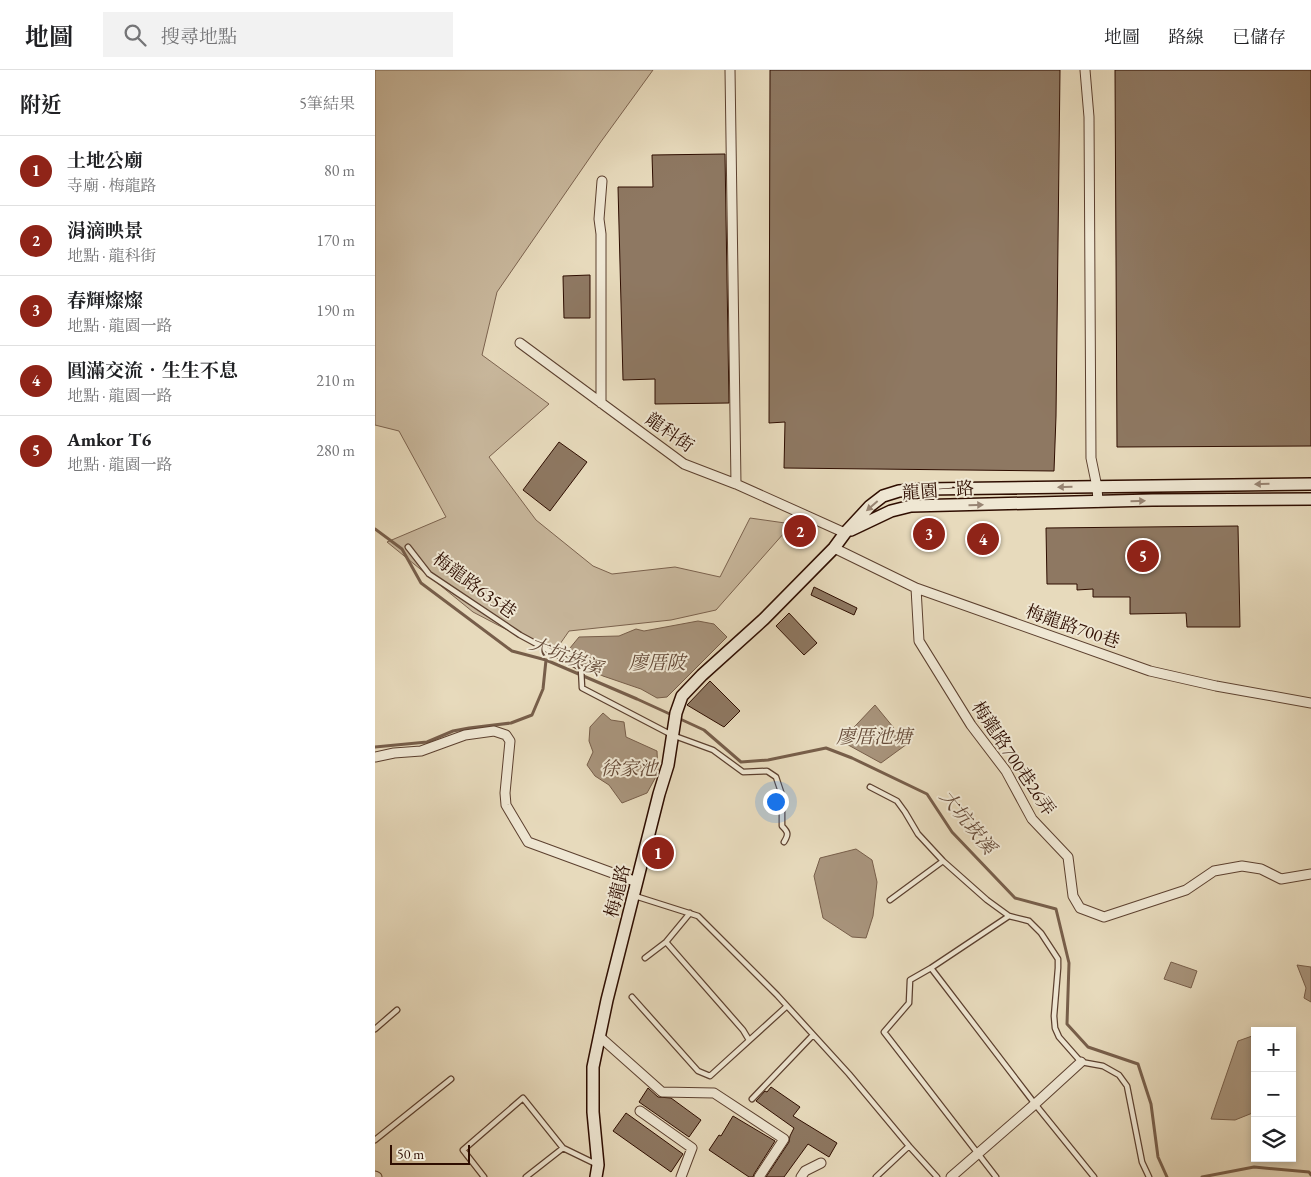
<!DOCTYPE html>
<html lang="zh-TW">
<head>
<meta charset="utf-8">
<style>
	:root { --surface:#fff; --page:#f2f2f2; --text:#202124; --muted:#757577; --line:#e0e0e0; --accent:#8f2418 }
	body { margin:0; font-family:"EB Garamond","Noto Serif TC",serif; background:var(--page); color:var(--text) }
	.controls { position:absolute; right:15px; bottom:15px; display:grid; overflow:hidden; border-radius:0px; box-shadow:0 2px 8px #0003 }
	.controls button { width:45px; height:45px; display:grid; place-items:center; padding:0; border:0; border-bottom:1px solid var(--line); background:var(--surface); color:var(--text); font:25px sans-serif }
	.scale { position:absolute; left:15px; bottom:12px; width:80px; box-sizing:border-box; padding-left:5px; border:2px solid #2e0d00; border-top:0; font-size:14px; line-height:18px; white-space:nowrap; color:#2e0d00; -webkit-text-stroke:4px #efe7d3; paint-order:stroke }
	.you { position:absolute; left:400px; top:731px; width:18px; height:18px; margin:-12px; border:4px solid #fff; border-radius:50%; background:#1a73e8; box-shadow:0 0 0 8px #1a73e833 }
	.badge { display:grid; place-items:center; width:32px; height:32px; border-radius:50%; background:var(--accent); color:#fff; font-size:16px; font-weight:700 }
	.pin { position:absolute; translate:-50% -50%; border:2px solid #fff; box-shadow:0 1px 5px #0006 }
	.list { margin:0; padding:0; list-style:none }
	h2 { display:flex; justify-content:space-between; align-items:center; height:65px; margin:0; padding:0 20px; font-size:21px }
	h2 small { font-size:16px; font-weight:400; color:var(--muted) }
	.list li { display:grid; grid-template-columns:32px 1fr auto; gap:15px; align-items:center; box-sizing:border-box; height:70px; padding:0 20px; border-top:1px solid var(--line) }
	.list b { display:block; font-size:19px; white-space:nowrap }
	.list p { margin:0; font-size:16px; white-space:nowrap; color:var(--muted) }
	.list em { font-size:16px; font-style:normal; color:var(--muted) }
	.icon { flex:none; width:28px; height:28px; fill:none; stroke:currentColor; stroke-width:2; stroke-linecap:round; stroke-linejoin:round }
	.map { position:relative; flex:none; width:936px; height:1107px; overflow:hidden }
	header { display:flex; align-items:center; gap:30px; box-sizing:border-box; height:70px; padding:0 25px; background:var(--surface); border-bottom:1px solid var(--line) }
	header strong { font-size:24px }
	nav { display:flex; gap:28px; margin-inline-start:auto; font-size:18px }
	.search { width:350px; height:45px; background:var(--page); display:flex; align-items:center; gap:12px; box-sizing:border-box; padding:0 18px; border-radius:0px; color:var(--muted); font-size:19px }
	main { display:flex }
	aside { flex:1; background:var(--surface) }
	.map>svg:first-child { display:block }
</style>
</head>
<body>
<header>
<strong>地圖</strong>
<div class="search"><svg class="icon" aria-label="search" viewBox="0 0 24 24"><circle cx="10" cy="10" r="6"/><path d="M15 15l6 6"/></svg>搜尋地點</div>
<nav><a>地圖</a><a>路線</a><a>已儲存</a></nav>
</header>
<main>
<aside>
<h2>附近<small>5筆結果</small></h2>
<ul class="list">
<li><span class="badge">1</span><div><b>土地公廟</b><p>寺廟 · 梅龍路</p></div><em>80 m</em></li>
<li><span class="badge">2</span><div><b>涓滴映景</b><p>地點 · 龍科街</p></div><em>170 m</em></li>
<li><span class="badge">3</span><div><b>春輝燦燦</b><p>地點 · 龍園一路</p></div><em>190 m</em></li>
<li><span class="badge">4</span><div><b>圓滿交流．生生不息</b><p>地點 · 龍園一路</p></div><em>210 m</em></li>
<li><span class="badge">5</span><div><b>Amkor T6</b><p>地點 · 龍園一路</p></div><em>280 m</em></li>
</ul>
</aside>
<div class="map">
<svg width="936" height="1107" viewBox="0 0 936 1107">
	<rect width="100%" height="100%" fill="#e7dabc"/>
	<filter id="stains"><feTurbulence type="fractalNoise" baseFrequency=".004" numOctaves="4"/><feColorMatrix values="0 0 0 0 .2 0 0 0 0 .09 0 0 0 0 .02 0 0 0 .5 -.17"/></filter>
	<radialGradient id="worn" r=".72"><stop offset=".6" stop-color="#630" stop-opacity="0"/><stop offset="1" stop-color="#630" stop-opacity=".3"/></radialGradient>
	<!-- green -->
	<path fill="#c8b79c" stroke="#7b624e" d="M0,0H278L225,73L122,222L107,285L174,334L114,387L161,450L218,496L237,504L300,497L345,507L375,448L417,454L341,540L296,550L194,561L178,584L98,542L12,472L71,447L24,361L0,355Z"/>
	<!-- water -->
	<path fill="#a8947c" stroke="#775e4a" d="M323,551L339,554L352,567L292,627L282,628L266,619L228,606L199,592L195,578L204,567L244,566L261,559L269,561Z
		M500,635L532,674L506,693L466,671Z
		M228,643L236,650L249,652L251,667L282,681L283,703L272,723L247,733L234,715L220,706L212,695L218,682L214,671L215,657Z
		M481,779L497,790L502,812L498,846L491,868L477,867L448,848L439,806L445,788Z
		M796,892L822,901L816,918L789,909Z
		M922,895L936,897V932L929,928L931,918Z
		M880,965V1042L860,1050L836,1049L863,971Z"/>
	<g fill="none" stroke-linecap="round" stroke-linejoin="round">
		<!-- stream -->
		<path stroke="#775e4a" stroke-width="3" d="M0,459L27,479L46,513L137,581L171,590L262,629L297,645
			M303,648L329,660L366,692L393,690L451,678L477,688L552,724L577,762L640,828L681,839L694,893L692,954L713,977L763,994L776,1034L783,1087L792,1107
			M0,677L52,672L78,661L94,658L136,653L157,645L168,619L171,590
			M827,1107L879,1097L934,1102L936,1105"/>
	</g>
	<!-- building -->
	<path fill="#8e7862" stroke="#2e0d00" d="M395,0H685L681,346L679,401L409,398L410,352L394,353Z
		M740,0H936V376L742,377Z
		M350,84L354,333L280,334V309L248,310L243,117H278L277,85Z
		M215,205V248H189L188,206Z
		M184,372L212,392L175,441L148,420Z
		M863,456L865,557H812L811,543L755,544V527H718V519L702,520V514H672L671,458Z
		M439,517L482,538L479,545L436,525Z
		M414,543L442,573L429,585L401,556Z
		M335,611L365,641L349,657L312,635Z
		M396,1017L425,1037L418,1046L462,1073L454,1087L433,1074L409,1107H391L414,1072L415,1066L419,1058L381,1031L390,1021L392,1022Z
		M273,1018L283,1027L296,1028L326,1050L314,1067L264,1032Z
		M251,1043L308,1084L296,1102L238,1061Z
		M358,1046L400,1071L379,1104L378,1107H374L334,1080L344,1065L346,1066Z"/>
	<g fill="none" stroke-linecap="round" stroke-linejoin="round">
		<!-- lane casing -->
		<g stroke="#5c402f" stroke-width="7">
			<path id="lane" d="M33,477L54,504L145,565L206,598L207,618L297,665L338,680L368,702L392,701L401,707L409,731L407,738V756C413,762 414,764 409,772
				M495,717L522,731L530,742L543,764L568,791L612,830L634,846L654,851L666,863L683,889V898L679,946L680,958L684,967L706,992L728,996L744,1005L752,1016L767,1092L774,1107
				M260,826L323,846L402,925L474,1004L534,1076L562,1107
				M515,830L568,791
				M634,846L556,898L660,1034L719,1107
				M291,872L368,960L374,970
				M270,888L291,872L315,843
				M556,898L535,910L534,933L509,962L621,1107
				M257,927L323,1001L335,1006L412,936
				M0,959L22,940
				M377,1029L438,965
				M0,1070L76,1009
				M109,1107L88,1080L148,1028L188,1078L221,1094
				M151,1107L188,1078
				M501,1107L534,1076"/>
		</g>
		<!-- street casing -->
		<g stroke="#5c402f" stroke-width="11">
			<path id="street" d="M355,0L361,414
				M710,0L714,47L716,388L722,417L723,432
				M145,273L309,394L361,414L470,463
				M226,333V164L224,149L227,111
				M459,478L541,518L775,601L841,616L936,633
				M541,518L544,571L596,655L631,701L657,749L693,787L698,826L705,838L729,847L811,820L839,801L867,796L886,799L906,809L936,804
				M0,687L19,683L46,681L90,665L119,661L131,665L135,671L130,723L131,735L153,772L262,812
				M224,966L287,1022L339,1023L409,1069L384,1107
				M265,1041L317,1078L306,1107
				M0,1106L2,1107
				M426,1107L430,1101L446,1093
				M576,1107L660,1034L706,992"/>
		</g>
		<!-- secondary casing -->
		<g stroke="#2e0d00" stroke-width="14">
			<path id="secondary" d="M476,460L516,441L536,436L777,430L936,429
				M221,1107L223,1095L218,1042V997L232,930L284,724L293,695L301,643L307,626L327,605L389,549L459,478L470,463L495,436L508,426L524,421L551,419L936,414"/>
		</g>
		<!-- lane -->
		<use href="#lane" stroke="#efe7d3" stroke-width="4.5"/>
		<!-- street -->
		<use href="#street" stroke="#efe7d3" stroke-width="9"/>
		<!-- secondary -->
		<use href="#secondary" stroke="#efe7d3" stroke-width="11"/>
	</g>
	<!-- one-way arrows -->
	<defs><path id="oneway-solid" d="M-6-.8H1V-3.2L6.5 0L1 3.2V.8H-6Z" transform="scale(1.25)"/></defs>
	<g fill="#988574">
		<use href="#oneway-solid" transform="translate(887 414) rotate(179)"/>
		<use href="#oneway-solid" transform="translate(690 417) rotate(179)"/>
		<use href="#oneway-solid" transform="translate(763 431) rotate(-1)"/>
		<use href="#oneway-solid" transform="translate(601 435) rotate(-1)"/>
		<use href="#oneway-solid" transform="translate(497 436) rotate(139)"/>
	</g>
	<g text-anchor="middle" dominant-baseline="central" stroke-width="4" stroke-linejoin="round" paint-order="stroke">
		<!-- street labels -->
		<g font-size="18" fill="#2e0d00" stroke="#efe7d3">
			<text transform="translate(295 362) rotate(35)">龍科街</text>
			<text transform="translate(563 420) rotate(-4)">龍園一路</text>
			<text transform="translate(100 515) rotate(36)">梅龍路635巷</text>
			<text transform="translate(698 556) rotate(19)">梅龍路700巷</text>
			<text transform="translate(639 688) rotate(56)">梅龍路700巷26弄</text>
			<text transform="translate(242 821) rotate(-76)">梅龍路</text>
		</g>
		<!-- water labels -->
		<g font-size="19" font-style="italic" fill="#654a38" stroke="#efe7d3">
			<text transform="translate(191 586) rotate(21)">大坑崁溪</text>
			<text x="282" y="592">廖厝陂</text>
			<text x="499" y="666">廖厝池塘</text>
			<text x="254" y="698">徐家池</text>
			<text transform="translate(593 752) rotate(51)">大坑崁溪</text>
		</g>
	</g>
	<rect width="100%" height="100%" filter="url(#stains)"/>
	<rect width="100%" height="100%" fill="url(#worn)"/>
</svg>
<div class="controls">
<button>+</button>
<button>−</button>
<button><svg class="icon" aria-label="layers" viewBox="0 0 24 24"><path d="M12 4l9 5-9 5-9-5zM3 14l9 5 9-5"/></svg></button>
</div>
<div class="scale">50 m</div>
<div class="you"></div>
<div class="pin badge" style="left:283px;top:783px">1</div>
<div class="pin badge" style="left:425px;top:461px">2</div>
<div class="pin badge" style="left:554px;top:464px">3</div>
<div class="pin badge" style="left:608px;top:469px">4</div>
<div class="pin badge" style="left:768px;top:486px">5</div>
</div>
</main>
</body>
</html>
